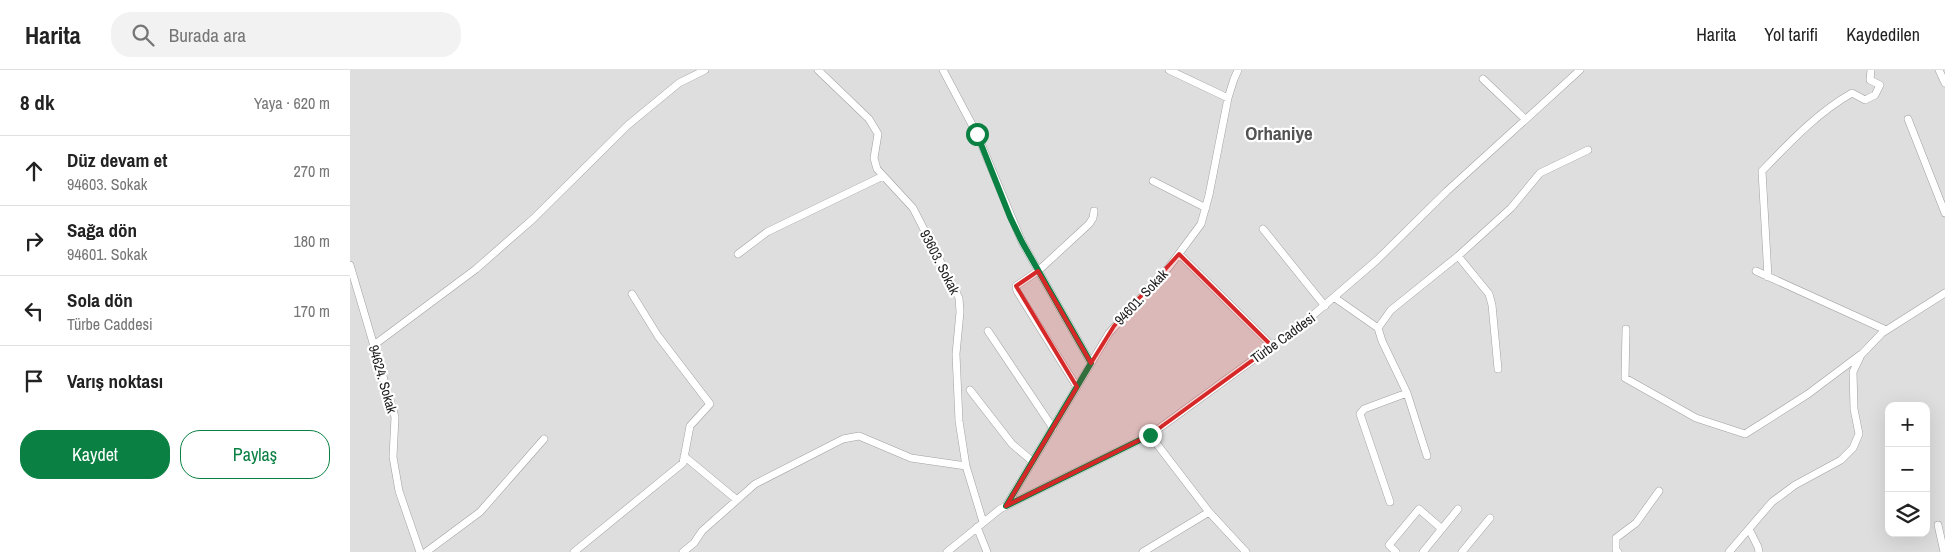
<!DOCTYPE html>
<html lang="tr">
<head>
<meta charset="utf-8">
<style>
	:root { --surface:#fff; --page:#f2f2f2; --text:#222; --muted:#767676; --line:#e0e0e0; --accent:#0b8043 }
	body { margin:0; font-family:"Archivo Narrow",sans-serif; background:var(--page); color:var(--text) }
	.controls { position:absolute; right:15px; bottom:15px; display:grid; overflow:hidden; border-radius:10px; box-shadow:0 5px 20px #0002 }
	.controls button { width:45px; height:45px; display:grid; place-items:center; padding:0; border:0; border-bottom:1px solid var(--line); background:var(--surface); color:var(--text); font:25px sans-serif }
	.stop { position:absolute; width:15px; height:15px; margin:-11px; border:4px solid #0b8043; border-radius:50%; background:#fff }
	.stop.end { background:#0b8043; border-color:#fff; box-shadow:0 1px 5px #0008 }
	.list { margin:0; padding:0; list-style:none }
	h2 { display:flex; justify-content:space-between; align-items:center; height:65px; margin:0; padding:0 20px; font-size:21px }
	h2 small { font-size:16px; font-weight:400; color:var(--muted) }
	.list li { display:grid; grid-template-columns:32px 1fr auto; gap:15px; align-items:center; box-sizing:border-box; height:70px; padding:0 20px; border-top:1px solid var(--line) }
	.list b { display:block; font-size:19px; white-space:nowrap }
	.list p { margin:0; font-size:16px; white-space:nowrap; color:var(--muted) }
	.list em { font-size:16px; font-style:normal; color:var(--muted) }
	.actions { display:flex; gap:10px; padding:15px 20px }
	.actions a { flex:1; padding:11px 0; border:1px solid var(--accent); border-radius:20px; text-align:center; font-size:18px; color:var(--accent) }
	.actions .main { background:var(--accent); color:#fff }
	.icon { flex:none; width:28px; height:28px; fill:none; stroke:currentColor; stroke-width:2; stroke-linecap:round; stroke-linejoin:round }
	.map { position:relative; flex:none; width:1595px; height:482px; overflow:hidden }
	header { display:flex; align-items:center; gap:30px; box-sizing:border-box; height:70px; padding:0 25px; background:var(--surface); border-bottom:1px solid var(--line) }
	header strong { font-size:24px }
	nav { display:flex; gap:28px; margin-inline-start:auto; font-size:18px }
	.search { width:350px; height:45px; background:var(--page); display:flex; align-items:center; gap:12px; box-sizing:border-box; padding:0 18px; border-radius:20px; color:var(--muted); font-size:19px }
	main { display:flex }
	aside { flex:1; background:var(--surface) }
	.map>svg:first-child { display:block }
</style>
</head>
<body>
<header>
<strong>Harita</strong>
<div class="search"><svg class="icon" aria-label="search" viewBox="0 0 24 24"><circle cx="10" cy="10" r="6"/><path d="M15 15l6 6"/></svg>Burada ara</div>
<nav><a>Harita</a><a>Yol tarifi</a><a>Kaydedilen</a></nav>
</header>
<main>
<aside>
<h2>8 dk<small>Yaya · 620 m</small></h2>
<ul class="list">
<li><svg class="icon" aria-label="ahead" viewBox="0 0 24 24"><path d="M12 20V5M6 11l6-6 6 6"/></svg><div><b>Düz devam et</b><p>94603. Sokak</p></div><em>270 m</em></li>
<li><svg class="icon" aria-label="right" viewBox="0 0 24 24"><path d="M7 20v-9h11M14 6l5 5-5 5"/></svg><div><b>Sağa dön</b><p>94601. Sokak</p></div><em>180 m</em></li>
<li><svg class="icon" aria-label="left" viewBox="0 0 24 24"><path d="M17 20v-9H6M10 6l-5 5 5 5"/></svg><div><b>Sola dön</b><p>Türbe Caddesi</p></div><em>170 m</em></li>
<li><svg class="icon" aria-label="arrive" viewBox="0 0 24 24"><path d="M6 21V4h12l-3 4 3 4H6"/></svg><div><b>Varış noktası</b></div></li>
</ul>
<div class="actions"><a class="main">Kaydet</a><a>Paylaş</a></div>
</aside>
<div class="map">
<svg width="1595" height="482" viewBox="0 0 1595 482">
	<rect width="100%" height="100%" fill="#f0ece8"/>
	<!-- residential -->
	<path fill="#dedede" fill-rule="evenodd" d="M0,0H1595V482H0ZM1539,336H1576V463H1539Z"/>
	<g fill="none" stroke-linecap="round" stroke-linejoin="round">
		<!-- minor casing -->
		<g stroke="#a1a1a1" stroke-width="8">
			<path id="minor" d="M468,0L519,49L528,64L524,88L527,99L563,138L609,228L610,242L606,284L609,351L616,396L633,452
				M593,0L627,64L672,172L741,293
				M819,0L878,28
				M1589,0L1595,13
				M1133,9L1175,49
				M1558,49L1595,143
				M803,111L856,138
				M913,159L975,236
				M388,184L417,162L533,106
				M829,184L922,276
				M1108,186L1139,224L1142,235L1148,299
				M0,195L45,347L43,387L49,421L70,482
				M1406,201L1536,260
				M1418,207L1412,101C1439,73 1468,42 1502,23L1515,30L1525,25L1530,15L1520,10L1521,0
				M985,228L1028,258L1032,271L1057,323L1077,386
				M1028,258L1041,240L1108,186L1161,138L1190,103L1238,80
				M1276,259L1275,308L1346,348L1395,364L1458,324L1510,285
				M638,261L703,358
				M24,275L126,199L183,149L278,55L329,13L355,0
				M727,317L667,221L666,216L688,201L739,154L743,148L744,141
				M620,320L662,374L682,391
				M800,365L859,442L896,482
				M334,386L387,430
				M1040,432L1010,344L1014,339L1057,323
				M656,436L759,263L819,197L851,154L859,125L878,28L884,9L888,0
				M1588,455L1594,482
				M627,457L637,482
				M1399,459L1408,477L1409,482
				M76,482L130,442L194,369
				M224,482L333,393L340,356L360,334L308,266L282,224
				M333,482L344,473L352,461L405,414L493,369L509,366L561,388L616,396
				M597,482L650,439L800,365L955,252L1027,190L1097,121L1230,0
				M793,482L859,442
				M1046,482L1039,475L1069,439L1092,459
				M1073,482L1108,439
				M1112,482L1140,448
				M1268,482L1266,480V468L1286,453L1309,421
				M1379,482L1422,432L1445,415L1491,390L1503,378L1509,364L1504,339L1503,302L1511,285L1532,263L1595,223"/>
		</g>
		<!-- minor -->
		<use href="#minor" stroke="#fff" stroke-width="7"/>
	</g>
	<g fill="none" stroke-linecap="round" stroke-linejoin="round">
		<!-- route -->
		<path stroke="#0b8043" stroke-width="6" d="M627,64L660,147L672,172L741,293L656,436L800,365"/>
	</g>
	<!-- marked area -->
	<path fill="#d62828" fill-opacity="0.2" stroke="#d62828" stroke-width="4" stroke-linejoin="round" d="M829,184L922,276L800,365L656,436L727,317L666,216L688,201L741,293L764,256Z"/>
	<g text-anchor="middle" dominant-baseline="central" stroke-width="4.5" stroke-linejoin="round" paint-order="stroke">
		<!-- street labels -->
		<g font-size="14" fill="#202020" stroke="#fff">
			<text transform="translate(590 192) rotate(63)">93603. Sokak</text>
			<text transform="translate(791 227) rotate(-47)">94601. Sokak</text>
			<text transform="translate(933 268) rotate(-36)">Türbe Caddesi</text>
			<text transform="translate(33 309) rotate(74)">94624. Sokak</text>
		</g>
		<!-- district labels -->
		<g font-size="19" font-weight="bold" fill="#535353" stroke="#fff">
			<text x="929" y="63">Orhaniye</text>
		</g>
	</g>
</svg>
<div class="controls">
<button>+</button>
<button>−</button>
<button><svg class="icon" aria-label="layers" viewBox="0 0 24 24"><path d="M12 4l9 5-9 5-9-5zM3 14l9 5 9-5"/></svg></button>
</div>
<div class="stop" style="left:627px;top:64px"></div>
<div class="stop end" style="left:800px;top:365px"></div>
</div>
</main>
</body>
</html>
